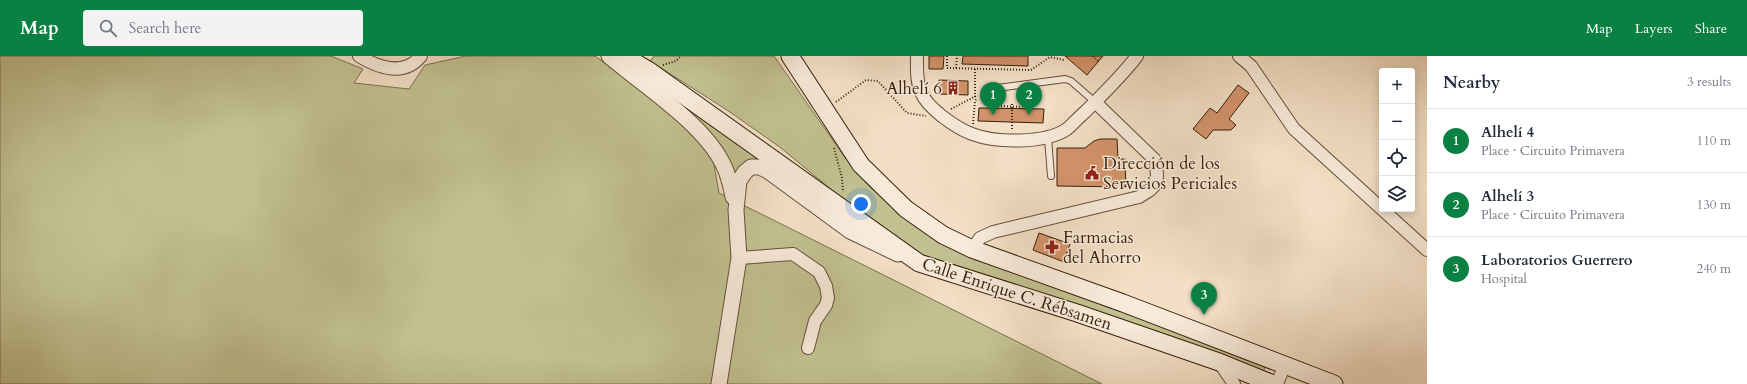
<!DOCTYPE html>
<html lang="en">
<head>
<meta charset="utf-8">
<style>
	:root { --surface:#fff; --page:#f2f2f3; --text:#1f2937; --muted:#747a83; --line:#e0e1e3; --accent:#0b8043 }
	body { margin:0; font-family:Cardo,serif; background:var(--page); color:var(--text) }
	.controls { position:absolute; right:12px; top:12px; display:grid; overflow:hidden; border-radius:4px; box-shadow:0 2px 10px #0003 }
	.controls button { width:36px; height:36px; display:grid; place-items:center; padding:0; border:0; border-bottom:1px solid var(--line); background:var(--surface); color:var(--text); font:20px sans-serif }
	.you { position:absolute; left:861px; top:148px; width:14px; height:14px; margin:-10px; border:3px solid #fff; border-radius:50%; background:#1a73e8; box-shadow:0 0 0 6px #1a73e833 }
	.badge { display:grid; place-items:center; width:26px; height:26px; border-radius:50%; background:var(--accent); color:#fff; font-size:13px; font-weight:700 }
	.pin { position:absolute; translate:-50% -33px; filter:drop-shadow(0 1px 2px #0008) }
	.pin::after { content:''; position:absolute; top:21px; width:14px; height:12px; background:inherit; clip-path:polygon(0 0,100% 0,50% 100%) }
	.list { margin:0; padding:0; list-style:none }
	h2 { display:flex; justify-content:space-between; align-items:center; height:52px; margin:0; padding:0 16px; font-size:17px }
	h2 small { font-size:13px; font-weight:400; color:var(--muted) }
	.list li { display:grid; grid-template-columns:26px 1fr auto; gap:12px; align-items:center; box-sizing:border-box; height:64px; padding:0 16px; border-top:1px solid var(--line) }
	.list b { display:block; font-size:15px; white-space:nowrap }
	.list p { margin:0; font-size:13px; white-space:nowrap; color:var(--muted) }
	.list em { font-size:13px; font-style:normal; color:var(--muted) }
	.icon { flex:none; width:22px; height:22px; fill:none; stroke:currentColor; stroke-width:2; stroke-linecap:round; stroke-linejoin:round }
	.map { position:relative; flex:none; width:1427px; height:328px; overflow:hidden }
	header { display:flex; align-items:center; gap:24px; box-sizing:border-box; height:56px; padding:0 20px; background:var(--accent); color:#fff }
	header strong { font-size:19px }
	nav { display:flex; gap:22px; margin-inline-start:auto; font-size:14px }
	.search { width:280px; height:36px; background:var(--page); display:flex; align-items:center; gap:10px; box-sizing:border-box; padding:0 14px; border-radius:4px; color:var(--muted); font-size:15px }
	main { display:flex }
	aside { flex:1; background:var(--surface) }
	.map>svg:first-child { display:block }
</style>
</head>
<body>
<header>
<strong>Map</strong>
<div class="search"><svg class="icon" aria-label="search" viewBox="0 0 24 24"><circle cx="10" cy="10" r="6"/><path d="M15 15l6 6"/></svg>Search here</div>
<nav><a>Map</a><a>Layers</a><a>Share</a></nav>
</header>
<main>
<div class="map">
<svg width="1427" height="328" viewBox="0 0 1427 328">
	<rect width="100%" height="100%" fill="#f2dfc5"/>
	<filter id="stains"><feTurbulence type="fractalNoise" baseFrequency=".005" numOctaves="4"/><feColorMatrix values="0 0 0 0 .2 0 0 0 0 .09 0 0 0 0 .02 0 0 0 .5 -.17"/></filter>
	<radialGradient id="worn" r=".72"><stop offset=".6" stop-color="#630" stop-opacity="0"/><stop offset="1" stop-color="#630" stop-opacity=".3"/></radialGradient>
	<!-- green -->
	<path fill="#c1c090" stroke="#7c704e" d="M0,0H331L363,13L354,27L409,33L425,9L466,0H595L676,60L713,103L719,137L1102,328H0Z
		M618,0L764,106L734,121Z
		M654,0H774L846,103L870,131L902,159L971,200L1261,308L1265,312L1263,315L1168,279L922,199L885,178L781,92L730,56L650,5Z"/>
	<!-- building -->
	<path fill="#d2936a" stroke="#371f0b" d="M929,0H944L943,13H929Z
		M963,0H1028V10L962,8Z
		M1065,0H1103L1087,19Z
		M939,24L968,25V39L939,38Z
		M1238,29L1249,37L1229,63L1236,69L1231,74H1213L1206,83L1193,73L1210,52L1217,57Z
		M979,52L1044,53L1043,67L978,65Z
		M1100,83H1117L1118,103H1125L1126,131L1057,130V92H1085L1094,85Z
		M1039,177L1070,188L1064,206L1033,194Z"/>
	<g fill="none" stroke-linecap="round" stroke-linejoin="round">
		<!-- service casing -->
		<g stroke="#664f3a" stroke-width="8">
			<path id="service" d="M997,32L1065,23L1071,25L1095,46
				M1048,82L1051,120"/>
		</g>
		<!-- minor casing -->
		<g stroke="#664f3a" stroke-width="14">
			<path id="minor" d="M359,0C379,12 404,21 421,0
				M917,0C917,12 916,25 921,36C927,52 956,72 972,78C996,87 1045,88 1067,73C1073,68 1079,61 1085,56C1103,38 1122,20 1137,0
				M1239,0L1251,10L1294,73L1427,194
				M972,193L980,182L993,176L1139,141L1150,134L1156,128L1157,120L1156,105L1095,46
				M739,202L793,198L819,216L826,230L828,242L826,249L815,265L808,292
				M1219,306L1234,328
				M1277,328L1285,308"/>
		</g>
		<!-- tertiary casing -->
		<g stroke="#664f3a" stroke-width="17">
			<path id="tertiary" d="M609,0C644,30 701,66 722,106C728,117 731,130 733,141
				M719,328L739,202L736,154L739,125L745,116L751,111H760L768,115L850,175L898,198"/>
		</g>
		<!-- secondary casing -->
		<g stroke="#371f0b" stroke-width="19">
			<path id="secondary" d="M624,0L648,14L919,207L1077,257L1219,306L1273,328
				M790,0L861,109L906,153L943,179L972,193L1123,247L1334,328"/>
		</g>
		<!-- path -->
		<path stroke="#371f0b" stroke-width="2" stroke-dasharray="1 2" stroke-linecap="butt" d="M947,0V12L1031,14L1050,1L1064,4
			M1093,0L1098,5
			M663,9L676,5L681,0
			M956,12L957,0
			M975,41V12
			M836,46L866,24L878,25L907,57L926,60
			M994,52V50L1030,51V52
			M951,53L976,40
			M973,68L975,45L977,42
			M1012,73V46
			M834,92L842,122L843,136"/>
		<!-- service -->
		<use href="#service" stroke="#f7ead9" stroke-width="6"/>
		<!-- minor -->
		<use href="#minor" stroke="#f7ead9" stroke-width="12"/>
		<!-- tertiary -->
		<use href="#tertiary" stroke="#f7ead9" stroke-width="15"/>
		<!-- secondary -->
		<use href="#secondary" stroke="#f7ead9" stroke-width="17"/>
	</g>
	<!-- icons -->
	<defs>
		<g id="building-bare" transform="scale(1.08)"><path d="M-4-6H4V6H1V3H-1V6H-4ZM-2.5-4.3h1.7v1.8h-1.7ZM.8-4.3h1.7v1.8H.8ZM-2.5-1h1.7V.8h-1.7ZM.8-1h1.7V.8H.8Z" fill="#8f2418" stroke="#f7ead9" stroke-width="2.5" paint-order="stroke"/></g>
		<g id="civic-bare" transform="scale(1.08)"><path d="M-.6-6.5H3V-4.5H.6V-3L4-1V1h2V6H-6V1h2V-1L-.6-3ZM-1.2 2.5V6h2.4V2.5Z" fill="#8f2418" stroke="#f7ead9" stroke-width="2.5" paint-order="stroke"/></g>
		<g id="pharmacy-bare" transform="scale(1.08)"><path d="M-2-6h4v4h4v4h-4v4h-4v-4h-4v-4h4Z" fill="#8f2418" stroke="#f7ead9" stroke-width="2.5" paint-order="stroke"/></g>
	</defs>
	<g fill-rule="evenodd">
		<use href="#building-bare" x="953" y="32"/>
		<use href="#civic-bare" x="1092" y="117"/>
		<use href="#pharmacy-bare" x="1052" y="191"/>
	</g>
	<g text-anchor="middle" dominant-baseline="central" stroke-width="3" stroke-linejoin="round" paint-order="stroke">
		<!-- poi labels -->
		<g font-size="17" fill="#371f0b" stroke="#f7ead9" text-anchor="start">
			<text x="942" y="32" text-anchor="end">Alhelí 6</text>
			<text x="1103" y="107">Dirección de los<tspan x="1103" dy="20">Servicios Periciales</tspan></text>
			<text x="1063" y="181">Farmacias<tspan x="1063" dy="20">del Ahorro</tspan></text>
		</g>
		<!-- street labels -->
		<g font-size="17" fill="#371f0b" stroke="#f7ead9">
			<text transform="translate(1017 238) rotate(18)">Calle Enrique C. Rébsamen</text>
		</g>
	</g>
	<rect width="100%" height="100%" filter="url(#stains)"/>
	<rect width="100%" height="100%" fill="url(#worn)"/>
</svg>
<div class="controls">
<button>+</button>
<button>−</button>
<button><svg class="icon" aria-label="locate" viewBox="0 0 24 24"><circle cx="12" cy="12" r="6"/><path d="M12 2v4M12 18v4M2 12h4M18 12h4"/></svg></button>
<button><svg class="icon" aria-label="layers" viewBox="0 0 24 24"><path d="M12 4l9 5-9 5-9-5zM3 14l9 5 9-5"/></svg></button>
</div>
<div class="you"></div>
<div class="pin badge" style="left:993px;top:59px">1</div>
<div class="pin badge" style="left:1029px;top:59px">2</div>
<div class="pin badge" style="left:1204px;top:259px">3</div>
</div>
<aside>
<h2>Nearby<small>3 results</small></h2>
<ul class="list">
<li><span class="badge">1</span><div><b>Alhelí 4</b><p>Place · Circuito Primavera</p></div><em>110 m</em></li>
<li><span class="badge">2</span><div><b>Alhelí 3</b><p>Place · Circuito Primavera</p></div><em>130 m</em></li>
<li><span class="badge">3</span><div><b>Laboratorios Guerrero</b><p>Hospital</p></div><em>240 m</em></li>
</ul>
</aside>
</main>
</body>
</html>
